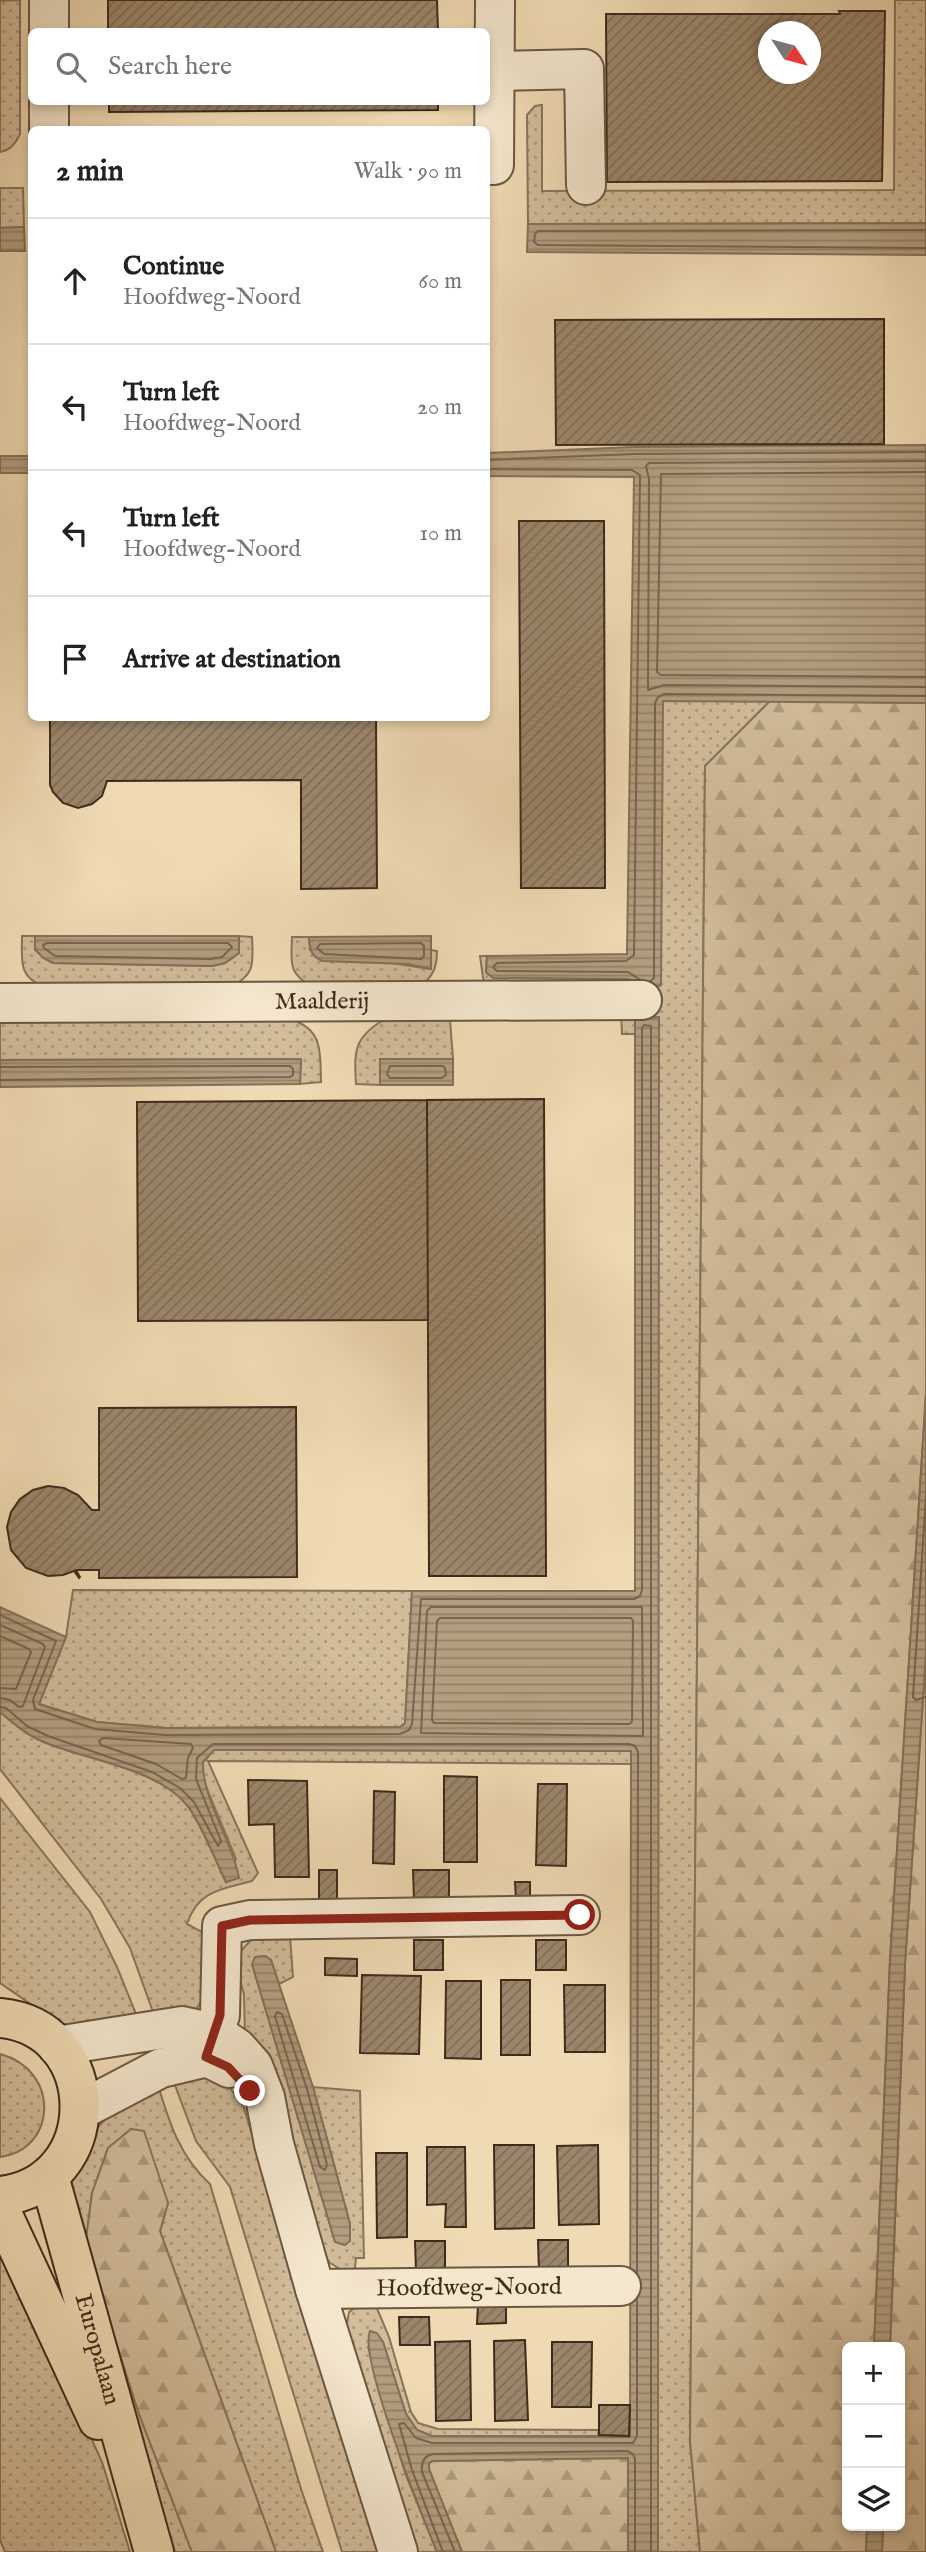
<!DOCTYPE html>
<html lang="en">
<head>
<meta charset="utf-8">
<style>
	:root { --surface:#fff; --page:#f2f2f2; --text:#222; --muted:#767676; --line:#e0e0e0 }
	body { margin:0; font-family:"IM FELL English",serif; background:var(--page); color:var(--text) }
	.controls { position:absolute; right:21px; bottom:21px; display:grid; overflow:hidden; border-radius:10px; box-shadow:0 4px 10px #0003 }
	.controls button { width:63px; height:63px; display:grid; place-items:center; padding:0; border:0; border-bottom:2px solid var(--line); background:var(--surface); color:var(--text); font:35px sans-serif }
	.compass { position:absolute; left:758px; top:21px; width:63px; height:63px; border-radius:50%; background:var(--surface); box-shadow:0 4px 10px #0003; rotate:126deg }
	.stop { position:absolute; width:21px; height:21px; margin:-16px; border:5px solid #8f2418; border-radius:50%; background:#fff }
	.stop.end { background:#8f2418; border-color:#fff; box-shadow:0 2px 7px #0008 }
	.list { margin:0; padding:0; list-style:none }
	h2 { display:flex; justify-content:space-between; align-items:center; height:91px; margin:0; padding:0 28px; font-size:30px }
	h2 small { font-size:23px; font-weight:400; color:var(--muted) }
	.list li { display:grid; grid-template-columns:46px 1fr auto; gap:21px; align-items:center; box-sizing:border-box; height:126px; padding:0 28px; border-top:2px solid var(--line) }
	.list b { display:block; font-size:26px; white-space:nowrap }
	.list p { margin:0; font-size:23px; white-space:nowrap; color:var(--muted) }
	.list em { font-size:23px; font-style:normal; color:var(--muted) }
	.icon { flex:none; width:38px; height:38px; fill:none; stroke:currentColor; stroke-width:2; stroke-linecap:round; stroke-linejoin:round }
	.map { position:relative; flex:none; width:926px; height:2552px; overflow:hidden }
	.search { position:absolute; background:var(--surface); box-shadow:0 4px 10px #0003; left:28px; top:28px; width:462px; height:77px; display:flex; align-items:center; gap:18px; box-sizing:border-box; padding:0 24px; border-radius:10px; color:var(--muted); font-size:26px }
	.panel { position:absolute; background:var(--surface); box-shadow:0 4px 10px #0003; left:28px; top:126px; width:462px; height:595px; border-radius:10px }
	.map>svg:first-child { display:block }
</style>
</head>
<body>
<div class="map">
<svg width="926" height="2552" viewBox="0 0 926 2552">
	<defs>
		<pattern id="grass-dots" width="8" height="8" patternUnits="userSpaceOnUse" patternTransform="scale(1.75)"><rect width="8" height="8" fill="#d2bc9a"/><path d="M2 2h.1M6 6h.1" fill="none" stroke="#ac997d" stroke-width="1.8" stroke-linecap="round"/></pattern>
		<pattern id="forest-firs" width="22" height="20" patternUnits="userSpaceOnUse" patternTransform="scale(1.75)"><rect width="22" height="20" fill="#d2bc9a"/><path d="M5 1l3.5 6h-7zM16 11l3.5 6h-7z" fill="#ac997d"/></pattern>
		<pattern id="water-rules" width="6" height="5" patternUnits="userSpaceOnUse" patternTransform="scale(1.75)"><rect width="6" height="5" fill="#b39e80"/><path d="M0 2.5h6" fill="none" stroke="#938168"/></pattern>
		<pattern id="building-hatch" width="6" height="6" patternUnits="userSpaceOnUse" patternTransform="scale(1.75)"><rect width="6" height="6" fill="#9b866b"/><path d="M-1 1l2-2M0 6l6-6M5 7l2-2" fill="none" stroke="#806e57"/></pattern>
	</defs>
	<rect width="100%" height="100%" fill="#f0dab3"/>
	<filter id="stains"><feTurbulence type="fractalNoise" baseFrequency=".00286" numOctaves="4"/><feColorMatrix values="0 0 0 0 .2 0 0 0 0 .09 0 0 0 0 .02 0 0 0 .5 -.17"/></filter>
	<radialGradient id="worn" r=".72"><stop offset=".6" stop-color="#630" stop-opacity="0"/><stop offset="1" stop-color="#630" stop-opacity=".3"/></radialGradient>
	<!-- grass -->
	<path fill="url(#grass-dots)" stroke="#88745c" stroke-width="2" d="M20,0V134C15,144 11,150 0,152V1Z
		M895,0H926V223L528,224L527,115L535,106L542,105V191L894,190Z
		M0,188H23L24,227L0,228Z
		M662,701H770L705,766L690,2441L700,2552H658L635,1018V1034H622L620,991L486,985L483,978L480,956H487L486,972L493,978L628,979L660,985Z
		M22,936H35V950L53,963L212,966L225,963L239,953V936L252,937C253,962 256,975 230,987H44C18,976 22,962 22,936Z
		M292,937H309L310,950L430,969L431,950L437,951C437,968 433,976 420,987H313C288,974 291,963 292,937Z
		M385,1019L450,1020L453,1059H381L380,1085L356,1084C354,1050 354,1037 385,1019Z
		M0,1020H293C324,1031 320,1054 321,1082L300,1084L301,1059L0,1060Z
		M73,1590L412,1591L405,1724L400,1727L166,1728L97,1722L39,1704L66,1637Z
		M0,1712C14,1724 27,1735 44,1742C86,1760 157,1768 187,1805C200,1821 216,1862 226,1882L236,1859L202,1777L203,1762L214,1750L631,1751V1764L208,1761L258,1873L252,1881C222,1889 198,1890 187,1924L204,1933L207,1992L195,2011L153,2012L130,1948L101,1899L0,1769Z
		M0,1798L90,1912L117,1967L138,2019L64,2027L0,1983Z
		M290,1936L293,1977L279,1984L271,1960L265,1956L252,1964L335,2241L345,2245L350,2224L313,2087L360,2091L364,2258H356L354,2277L330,2263L320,2249L245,2034L244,1995L236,1964L238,1954L250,1941L259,1937Z
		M0,2054C61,2070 57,2150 0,2157Z
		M199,2075L229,2087L243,2105L380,2552H342L230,2187L196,2141L173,2080Z
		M158,2085C169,2122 180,2157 210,2184L301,2489L323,2552H276L160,2231L168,2203L131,2129L108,2148L92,2193L86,2246L139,2414L192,2552H175L67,2216L68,2185L99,2126L120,2103Z
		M0,2246L10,2258L102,2462L130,2552H5L0,2540Z
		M376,2306L389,2337L411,2412L418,2423L438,2429L599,2430L598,2436H432L417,2430L406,2414L383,2342L368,2347L405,2473L437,2552H416L346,2329L349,2312L356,2307Z"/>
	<!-- forest -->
	<path fill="url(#forest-firs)" stroke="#88745c" stroke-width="2" d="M770,701L926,703V1393L890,1960L874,2347H847V2526H867L866,2552H700L690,2441L705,766Z
		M926,1654V2552H882L883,2526H900V2347H890L905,1964Z
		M131,2129L144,2131L168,2203L160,2231L276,2552H192L139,2414L85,2246L92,2193L108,2148Z
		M628,2458V2552H462L429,2469V2463L433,2461Z"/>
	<!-- water -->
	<path fill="url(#water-rules)" stroke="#847058" stroke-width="2" d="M926,223V255L527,252L528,224Z
		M24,227L25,251H0V228Z
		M926,445V703L663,701L661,985L653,989H640L628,979L493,978L486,972L487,956L627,954L634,477L487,476V453L634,447Z
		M0,456H31V473H0Z
		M35,936H239V953L225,963L212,966L53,963L43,958L35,949Z
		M431,936V969L408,964L322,961C310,955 310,949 309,937Z
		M659,1017L658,2552H628V2458L432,2461L429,2463V2469L462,2552H437C423,2518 358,2357 370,2331L377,2333L383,2342L406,2414L417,2430L432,2436L630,2437L631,1751L214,1750L203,1762C202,1798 232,1840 239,1878L226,1882C216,1862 200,1820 187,1805C157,1768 86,1760 44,1742C27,1735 14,1724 0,1712V1607L66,1637L39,1704L97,1722L166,1728L400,1727L405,1723L412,1591H635V1018Z
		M301,1059L300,1084L0,1087V1060Z
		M380,1059H453V1085H380Z
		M926,1393V1654L905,1964L890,2347H874L890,1960Z
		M265,1956L271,1960L313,2087L350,2224V2241L345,2245L335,2242L252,1964L255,1957Z
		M867,2526H883L882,2552H866Z"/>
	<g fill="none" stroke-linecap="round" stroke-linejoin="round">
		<!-- shore -->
		<path stroke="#78644e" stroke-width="2" d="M926,230L538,231L535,234L534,242L538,245L926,248
			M486,460L635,454L926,452
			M926,461L649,463L646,466L649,479L648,690L664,685L926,687
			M486,469L632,470L640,475L634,955L626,961L497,963L493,967L497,971L628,972L639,979
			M926,472L661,474L657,672L661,675L926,677
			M47,943H228L232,947L222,957L211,959L55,956L44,948L43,945Z
			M421,943L424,946V956L421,959L324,954L317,948L320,944Z
			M651,981L654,978L655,703L658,697L664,694L926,696
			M390,1066H443L445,1068L446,1075L442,1078H390L387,1074Z
			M0,1067L290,1066L293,1069V1075L290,1077L0,1080
			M926,1496L913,1697L916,1700L926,1697
			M431,1607H642L643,1736L421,1733L427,1611Z
			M0,1615L56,1641L33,1700L35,1709L95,1729L165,1735L400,1734L409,1730L412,1724L421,1599H634L640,1596L642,1590V1028L644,1025L651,1026V2552
			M440,1618H631L633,1621L632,1722L629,1724L434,1723L432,1720L437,1621Z
			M0,1625L43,1644L45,1647L23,1706L19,1707L10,1700L0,1698
			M0,1636L29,1649L31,1652L16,1689L0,1688
			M0,1707L6,1708L27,1726L48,1736L152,1772L180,1788L194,1802L218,1846L221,1841L196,1779L197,1758L213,1744H629L635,1746L638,1752L637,2274
			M103,1738L191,1744L193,1748L188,1758L186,1778L182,1779L156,1764L101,1745L99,1741Z
			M277,2012L282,2014L307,2089L327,2165L325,2170L320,2167L275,2016Z
			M443,2552L412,2470L399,2424L404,2423L416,2438L432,2443H633L637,2436V2298
			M455,2552L422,2472C421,2463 423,2456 433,2454L627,2451L633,2454L635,2459V2552"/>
	</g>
	<!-- building -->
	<path fill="url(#building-hatch)" stroke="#3e2b1d" stroke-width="2" fill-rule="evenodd" d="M108,0H437L438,32H108Z
		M839,11H885L882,181L607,182L606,14H840ZM768,32H810V74H768Z
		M109,102H438V110L109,112Z
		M884,319V444L556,445L555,320Z
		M519,521H604L605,888H521Z
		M50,718H376L377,888L301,889V780L107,781L102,796L92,804L78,808L63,803L53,792L50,785Z
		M544,1099L546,1576H429L427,1100Z
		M427,1100L428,1320L138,1321L137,1102Z
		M296,1407L297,1577L99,1578V1570H76L80,1577L79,1578L74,1571L63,1575L48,1576L26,1568L11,1550L7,1527L11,1512L20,1499L33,1490L48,1486L64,1488L78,1495L92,1510H99V1408Z
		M444,1776L477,1777V1862H444Z
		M248,1780L307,1781L309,1877H275L274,1824L249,1825Z
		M538,1784H567L566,1866L536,1865Z
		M374,1791L395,1792L394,1864L373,1863Z
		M319,1870H337V1900H319Z
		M413,1870H449V1900H414Z
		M515,1882H530V1900H516Z
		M414,1940H443V1970H414Z
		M536,1940H566V1970H536Z
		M325,1958L357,1959V1976L325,1975Z
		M362,1975L421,1976L419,2054L360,2053Z
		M501,1980H530V2055H501Z
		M446,1981H481V2059L445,2058Z
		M564,1985H605V2052H565Z
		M494,2145H534V2228L495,2229Z
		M598,2145L599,2224L559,2225L557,2146Z
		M427,2147H465L466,2227H445L446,2204L427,2205Z
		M376,2153H407V2237L377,2238Z
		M538,2240H568V2271H539Z
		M415,2241H445V2271H416Z
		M478,2305H506V2323L477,2324Z
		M399,2317H429L430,2345H400Z
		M525,2340L528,2420L495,2421L494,2341Z
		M470,2341L471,2420L436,2421L435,2342Z
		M552,2342H592L591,2407H552Z
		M599,2405H630L629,2436L599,2435Z"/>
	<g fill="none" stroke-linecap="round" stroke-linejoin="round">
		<!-- minor casing -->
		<g stroke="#6a5742" stroke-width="42">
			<g id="minor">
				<path d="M49,0V32"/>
				<path d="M494,71L584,69L586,185"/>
				<path d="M49,102V130"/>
				<path d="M486,165H494L495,0"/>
				<path id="s1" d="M0,1003L642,1000"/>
				<path d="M57,2046L182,2026L215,2033L237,2048L253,2066L265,2097L274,2144L315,2289L398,2552"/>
				<path d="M207,2057L220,2015L222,1926L250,1920L580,1915"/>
				<path d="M81,2110L161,2068L207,2057L229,2068"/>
				<path id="s2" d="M315,2289L621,2286"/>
			</g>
		</g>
		<!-- major casing -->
		<g stroke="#3e2b1d" stroke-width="42">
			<g id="major">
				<path d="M0,2018C106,2028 106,2185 0,2196"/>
				<path id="s3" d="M49,2176L154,2552"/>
				<path d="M0,2209L98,2420"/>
			</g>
		</g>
		<!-- minor -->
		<use href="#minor" stroke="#f5e7ce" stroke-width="38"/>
		<!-- major -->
		<use href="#major" stroke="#f0dab3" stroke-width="38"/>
	</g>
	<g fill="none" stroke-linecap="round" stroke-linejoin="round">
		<!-- route -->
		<path stroke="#8f2418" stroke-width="9" d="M250,2091L228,2067L206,2057L220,2015L222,1926L250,1920L580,1915"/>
	</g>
	<g text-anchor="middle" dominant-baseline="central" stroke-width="7" stroke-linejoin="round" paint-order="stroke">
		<!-- street labels -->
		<g font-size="24" fill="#3e2b1d" stroke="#f5e7ce">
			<text stroke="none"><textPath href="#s1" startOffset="322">Maalderij</textPath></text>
			<text stroke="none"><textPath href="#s2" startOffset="154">Hoofdweg-Noord</textPath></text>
			<text stroke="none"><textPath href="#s3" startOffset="180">Europalaan</textPath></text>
		</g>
	</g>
	<rect width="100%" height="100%" filter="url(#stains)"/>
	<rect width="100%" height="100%" fill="url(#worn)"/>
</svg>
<div class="controls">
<button>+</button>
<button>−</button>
<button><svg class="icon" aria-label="layers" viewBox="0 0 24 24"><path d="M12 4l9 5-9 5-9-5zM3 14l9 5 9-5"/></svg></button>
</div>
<svg class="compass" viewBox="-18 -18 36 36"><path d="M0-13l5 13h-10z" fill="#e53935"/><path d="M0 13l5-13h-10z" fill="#767676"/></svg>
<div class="stop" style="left:580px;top:1915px"></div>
<div class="stop end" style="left:250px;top:2091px"></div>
<div class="search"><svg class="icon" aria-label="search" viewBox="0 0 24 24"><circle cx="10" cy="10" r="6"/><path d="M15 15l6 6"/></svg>Search here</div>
<section class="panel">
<h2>2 min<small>Walk · 90 m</small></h2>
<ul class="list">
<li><svg class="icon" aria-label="ahead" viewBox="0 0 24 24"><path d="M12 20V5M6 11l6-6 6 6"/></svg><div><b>Continue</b><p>Hoofdweg-Noord</p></div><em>60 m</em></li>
<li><svg class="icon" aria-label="left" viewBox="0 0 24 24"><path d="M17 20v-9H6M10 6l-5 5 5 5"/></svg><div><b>Turn left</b><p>Hoofdweg-Noord</p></div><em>20 m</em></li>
<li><svg class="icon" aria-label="left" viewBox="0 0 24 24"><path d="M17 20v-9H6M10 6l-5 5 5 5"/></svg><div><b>Turn left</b><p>Hoofdweg-Noord</p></div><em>10 m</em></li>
<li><svg class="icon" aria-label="arrive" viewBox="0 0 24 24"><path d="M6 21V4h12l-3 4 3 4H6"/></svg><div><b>Arrive at destination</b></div></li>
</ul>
</section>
</div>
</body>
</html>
